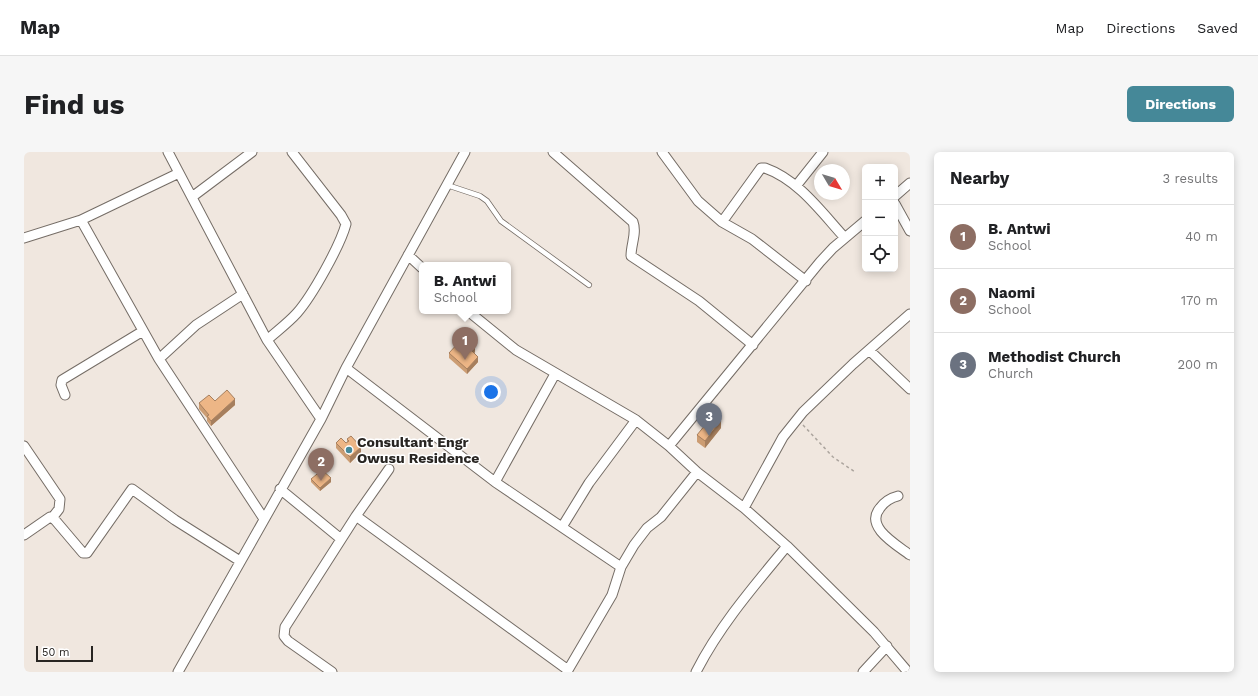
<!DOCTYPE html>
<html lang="en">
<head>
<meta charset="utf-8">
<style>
	:root { --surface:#fff; --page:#f6f6f6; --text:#202124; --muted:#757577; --line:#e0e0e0; --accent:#458898 }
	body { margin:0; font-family:"Work Sans",sans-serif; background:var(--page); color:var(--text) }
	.controls { position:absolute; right:12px; top:12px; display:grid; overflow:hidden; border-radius:6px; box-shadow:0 2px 10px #0003 }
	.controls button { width:36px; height:36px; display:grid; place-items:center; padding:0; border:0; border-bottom:1px solid var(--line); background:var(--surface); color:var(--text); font:20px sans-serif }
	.compass { position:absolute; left:790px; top:12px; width:36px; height:36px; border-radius:50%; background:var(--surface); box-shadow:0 2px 10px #0003; rotate:128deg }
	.scale { position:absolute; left:12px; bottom:10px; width:57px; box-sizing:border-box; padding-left:4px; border:2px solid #282522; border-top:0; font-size:11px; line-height:14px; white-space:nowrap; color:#282522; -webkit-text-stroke:3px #fff; paint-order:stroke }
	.you { position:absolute; left:467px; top:240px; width:14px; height:14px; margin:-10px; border:3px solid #fff; border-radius:50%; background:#1a73e8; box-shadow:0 0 0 6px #1a73e833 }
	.badge { display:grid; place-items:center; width:26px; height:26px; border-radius:50%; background:var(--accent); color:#fff; font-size:13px; font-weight:700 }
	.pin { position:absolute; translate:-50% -33px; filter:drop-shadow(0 1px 2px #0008) }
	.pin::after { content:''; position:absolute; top:21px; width:14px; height:12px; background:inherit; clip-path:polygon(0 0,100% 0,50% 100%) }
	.popup { position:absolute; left:395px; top:110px; width:92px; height:52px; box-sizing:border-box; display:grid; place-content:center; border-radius:6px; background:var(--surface); filter:drop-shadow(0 1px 3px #0005); font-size:13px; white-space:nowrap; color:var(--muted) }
	.popup b { font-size:15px; color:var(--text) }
	.popup::after { content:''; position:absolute; left:50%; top:100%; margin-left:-8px; border:8px solid transparent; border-top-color:var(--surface) }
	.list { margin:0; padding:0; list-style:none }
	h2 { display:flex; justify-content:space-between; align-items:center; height:52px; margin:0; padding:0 16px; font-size:17px }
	h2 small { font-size:13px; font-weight:400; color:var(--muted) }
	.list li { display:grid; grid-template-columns:26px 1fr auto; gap:12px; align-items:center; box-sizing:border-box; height:64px; padding:0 16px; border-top:1px solid var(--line) }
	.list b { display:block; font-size:15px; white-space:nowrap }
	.list p { margin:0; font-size:13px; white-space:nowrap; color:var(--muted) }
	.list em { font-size:13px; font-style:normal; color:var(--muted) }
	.icon { flex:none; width:22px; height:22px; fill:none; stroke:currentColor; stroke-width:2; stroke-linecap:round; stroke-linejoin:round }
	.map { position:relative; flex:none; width:886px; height:520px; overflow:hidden; border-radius:6px }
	header { display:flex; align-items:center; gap:24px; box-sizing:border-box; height:56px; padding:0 20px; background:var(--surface); border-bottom:1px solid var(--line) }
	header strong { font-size:19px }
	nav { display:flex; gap:22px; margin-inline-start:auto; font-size:14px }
	.intro { display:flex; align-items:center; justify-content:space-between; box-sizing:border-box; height:96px; padding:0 24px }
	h1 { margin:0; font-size:28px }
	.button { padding:10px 18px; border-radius:6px; background:var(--accent); color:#fff; font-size:14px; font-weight:700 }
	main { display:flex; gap:24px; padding:0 24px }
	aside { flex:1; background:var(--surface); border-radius:6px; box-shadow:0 2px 10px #0003 }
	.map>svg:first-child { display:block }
</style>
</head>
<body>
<header>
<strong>Map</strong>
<nav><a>Map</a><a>Directions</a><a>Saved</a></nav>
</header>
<div class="intro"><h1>Find us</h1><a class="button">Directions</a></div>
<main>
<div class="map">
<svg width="886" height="520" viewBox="0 0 886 520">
	<rect width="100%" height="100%" fill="#f0e7df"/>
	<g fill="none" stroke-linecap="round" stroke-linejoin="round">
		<!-- lane casing -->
		<g stroke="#756d66" stroke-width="6">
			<path id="lane" d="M423,33L456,44L463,49L477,69L565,133"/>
		</g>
		<!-- street casing -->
		<g stroke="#756d66" stroke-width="11">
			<path id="street" d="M144,0L243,188L297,267
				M529,0L609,70C613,81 607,92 607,104L675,149L729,193
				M638,0L674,49L698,70L728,87L782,129
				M772,34L799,0
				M871,44L886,31
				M168,45L228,0
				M871,52L886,79
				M57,68L135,207
				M698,70L737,16H741C775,28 798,61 821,86
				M0,86L57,68L155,21
				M384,103L398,116
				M219,142L172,173L135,207L240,367
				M444,159L492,198L612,268L645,294L673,320L720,356L763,394L850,480L884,520
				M243,188C253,179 264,171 273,161C288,144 316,94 322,72L317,63L268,0
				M846,199L886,237
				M322,216L471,330L597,415
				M41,243L37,233L38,228L119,179
				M0,294L36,347L35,357L28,366
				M645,294L796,110L809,96L841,69
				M471,330L531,222
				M256,337L317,387
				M874,344C866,346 861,349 856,356C840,375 873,393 886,403
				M720,356L759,285L779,260L829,212L886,162
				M332,364L365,317
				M538,375L565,331L612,268
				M0,383L26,365L31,368L59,401H63L108,337L151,368L216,409
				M544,518L588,443L597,415L610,393L623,376L637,365L673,320
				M154,520L297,267L322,216L441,0
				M308,520L264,489L260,484L261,475L332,364L544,518L543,520
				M672,520C696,473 730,434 763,394
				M839,520L863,494"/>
		</g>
		<!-- path -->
		<path stroke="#aca59e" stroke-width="1.5" stroke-dasharray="3 3" stroke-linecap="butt" d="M779,273L809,305L831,320"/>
		<!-- lane -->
		<use href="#lane" stroke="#fff" stroke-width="4.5"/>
		<!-- street -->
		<use href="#street" stroke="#fff" stroke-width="9"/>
	</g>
	<!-- wall -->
	<path fill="#cc9d73" d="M451,200L450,201L454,210L443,222L425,206V201Z
		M191,249L211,253L187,274L183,269V266L175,257V251Z
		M697,276L681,296L673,290V283Z
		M323,287L337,300L326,311L312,296V291H323Z
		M287,327L307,330L296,339L287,330Z"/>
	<!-- shaded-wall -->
	<path fill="#a67f5e" d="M451,194V200L448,204V199Z
		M454,205V210L443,222V217Z
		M211,247V253L187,274V269Z
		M697,269V276L681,296V289Z
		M337,295V300L326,311V305Z
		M307,326V330L296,339V336Z"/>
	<!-- building -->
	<path fill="#edb686" stroke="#a67f5e" d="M436,189L442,194L445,190L451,194L448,199L454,205L443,217L425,201Z
		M203,238L211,247L187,269L183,264L185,263L175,251L185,243L191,249Z
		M692,265L697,269L681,289L673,283L686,267L689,269Z
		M327,284L337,295L326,305L312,291L317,286L322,291L325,289L323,287Z
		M298,318L307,326L296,336L287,327Z"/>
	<!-- markers -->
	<circle fill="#458898" stroke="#fff" stroke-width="1.5" cx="325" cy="298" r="4"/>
	<g text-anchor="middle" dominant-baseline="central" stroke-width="3" stroke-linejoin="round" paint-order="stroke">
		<!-- poi labels -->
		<g font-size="14" font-weight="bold" fill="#282522" stroke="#fff" text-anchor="start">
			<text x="333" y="290">Consultant Engr<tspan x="333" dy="16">Owusu Residence</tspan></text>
		</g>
	</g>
</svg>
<div class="controls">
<button>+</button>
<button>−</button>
<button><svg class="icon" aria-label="locate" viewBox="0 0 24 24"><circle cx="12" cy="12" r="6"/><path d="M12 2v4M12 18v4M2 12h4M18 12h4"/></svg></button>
</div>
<svg class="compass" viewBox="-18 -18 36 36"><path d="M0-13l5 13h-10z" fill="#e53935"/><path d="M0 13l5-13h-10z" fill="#757577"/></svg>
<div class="scale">50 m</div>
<div class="you"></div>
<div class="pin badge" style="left:441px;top:208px;background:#8d6e63">1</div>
<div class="popup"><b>B. Antwi</b>School</div>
<div class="pin badge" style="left:297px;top:329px;background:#8d6e63">2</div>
<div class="pin badge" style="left:685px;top:284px;background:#6b7280">3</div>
</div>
<aside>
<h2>Nearby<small>3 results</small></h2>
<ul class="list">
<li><span class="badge" style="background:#8d6e63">1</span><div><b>B. Antwi</b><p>School</p></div><em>40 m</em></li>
<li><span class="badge" style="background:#8d6e63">2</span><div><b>Naomi</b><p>School</p></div><em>170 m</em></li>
<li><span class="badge" style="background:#6b7280">3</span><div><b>Methodist Church</b><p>Church</p></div><em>200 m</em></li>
</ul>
</aside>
</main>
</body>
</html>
